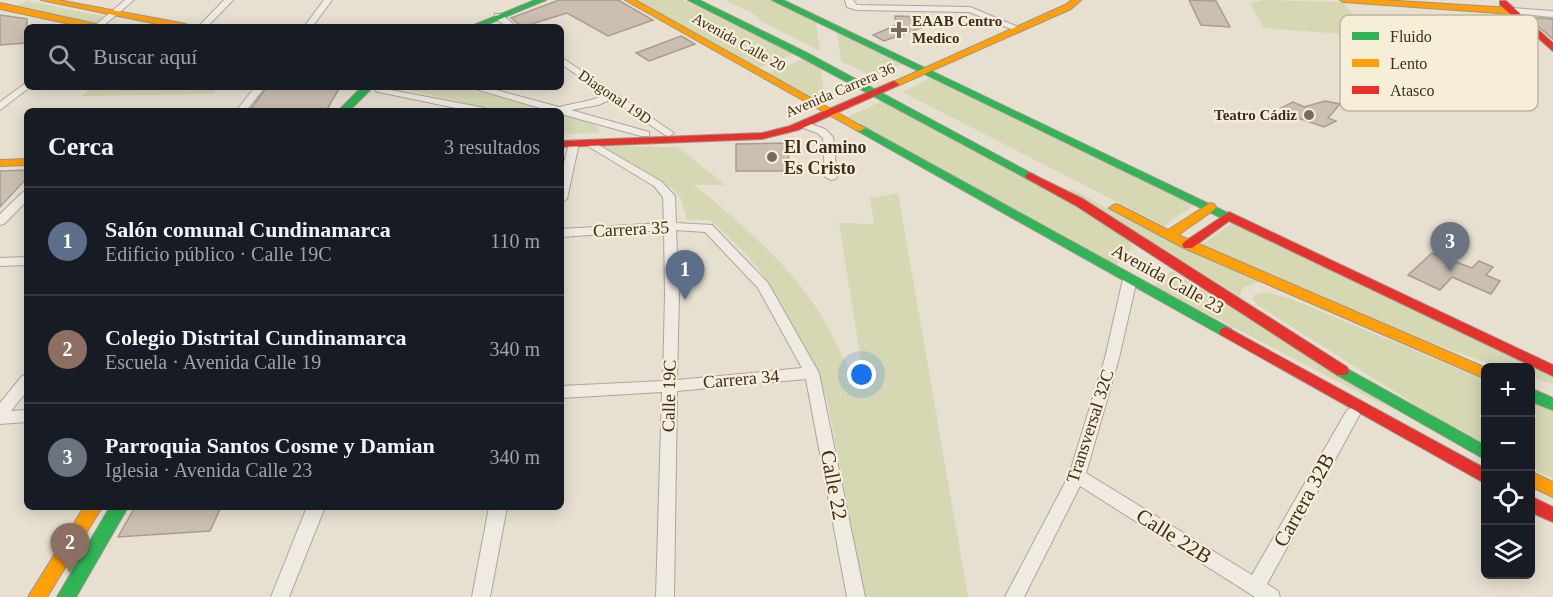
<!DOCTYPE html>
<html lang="es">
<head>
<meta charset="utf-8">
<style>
	:root { --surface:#171b24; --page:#20242c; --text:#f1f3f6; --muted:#9ea1a6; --line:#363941; --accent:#786c5e }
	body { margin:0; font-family:Georgia,serif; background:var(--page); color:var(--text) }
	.controls { position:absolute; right:18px; bottom:18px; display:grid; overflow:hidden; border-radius:9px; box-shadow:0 3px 15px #0003 }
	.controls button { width:54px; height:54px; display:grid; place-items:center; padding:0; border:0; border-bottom:2px solid var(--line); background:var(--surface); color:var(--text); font:30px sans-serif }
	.you { position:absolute; left:862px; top:375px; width:21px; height:21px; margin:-15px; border:4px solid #fff; border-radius:50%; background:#1a73e8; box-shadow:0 0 0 9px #1a73e833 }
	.badge { display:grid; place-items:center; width:39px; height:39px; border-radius:50%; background:var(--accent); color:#fff; font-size:20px; font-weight:700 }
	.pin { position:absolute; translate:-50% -50px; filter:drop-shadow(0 2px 3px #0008) }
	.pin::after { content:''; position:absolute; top:32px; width:21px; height:18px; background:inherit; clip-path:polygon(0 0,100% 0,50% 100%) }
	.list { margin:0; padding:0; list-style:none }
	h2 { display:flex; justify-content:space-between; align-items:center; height:78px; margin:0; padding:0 24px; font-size:26px }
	h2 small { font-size:20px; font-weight:400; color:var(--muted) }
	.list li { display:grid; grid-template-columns:39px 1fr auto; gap:18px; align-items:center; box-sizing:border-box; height:108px; padding:0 24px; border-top:2px solid var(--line) }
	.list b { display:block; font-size:22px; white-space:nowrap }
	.list p { margin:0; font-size:20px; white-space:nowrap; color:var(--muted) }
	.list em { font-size:20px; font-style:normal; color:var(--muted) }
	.icon { flex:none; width:33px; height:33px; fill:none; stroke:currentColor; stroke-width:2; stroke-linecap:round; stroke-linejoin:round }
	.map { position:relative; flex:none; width:1553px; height:597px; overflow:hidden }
	.search { position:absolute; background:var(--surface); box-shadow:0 3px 15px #0003; left:24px; top:24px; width:540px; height:66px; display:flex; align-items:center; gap:15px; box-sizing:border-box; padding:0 21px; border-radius:9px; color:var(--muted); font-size:22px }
	.panel { position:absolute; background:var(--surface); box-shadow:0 3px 15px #0003; left:24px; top:108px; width:540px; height:402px; border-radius:9px }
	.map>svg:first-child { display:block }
</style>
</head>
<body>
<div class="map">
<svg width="1553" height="597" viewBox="0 0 1553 597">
	<rect width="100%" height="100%" fill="#e7e0d1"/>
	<!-- green -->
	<path fill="#d6d7b3" d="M634,0H683L794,54L759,68Z
		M725,0H770L816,22L820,51L762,22L754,14Z
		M1264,0L1343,2L1370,36L1264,28L1250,3Z
		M27,1L103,16L96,23L15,6Z
		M837,33L901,64L873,77L841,61Z
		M803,59L821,69L825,100L821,102L768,73Z
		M932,77L1195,204L1164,226L902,92Z
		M92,87H220L213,94L81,96Z
		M394,87H461L552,111H502Z
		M882,101L1074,204L1130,241L1132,246L1128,254L1115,265L848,117Z
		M561,113L595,125L599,129L598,133L569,134L561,130Z
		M602,146L678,147L725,185H694C736,219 777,254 809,297C827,322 840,350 853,378L864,379L839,223L874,224L870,198L898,193L968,597H865L828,404L818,372L784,309L764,276L746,254L710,220H687L681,199L672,188Z
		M1072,189L1142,227L1260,282L1244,287L1239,296L1069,191Z
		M1234,222L1553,377V384L1531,377L1530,368L1499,367L1420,339L1200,246Z
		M1172,271L1397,412L1154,286Z
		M1263,292L1289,298L1485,380V445L1454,429L1257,305L1253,299L1254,295Z
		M1530,399L1553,409V479L1531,468Z"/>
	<!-- building -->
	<path fill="#cbbfb2" stroke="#a89c90" stroke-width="1.5" d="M559,0H618L653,20L608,36L567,13L522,27L511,18Z
		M1189,0L1216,1L1230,27L1201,25Z
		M0,15L27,19V43L0,45Z
		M895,16L922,17L924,27L884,41L873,35L896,25Z
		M1527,17L1553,19V39Z
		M681,36L695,44L649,61L636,53Z
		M267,87H340L326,111H249Z
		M1325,101L1340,104L1328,118L1336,121L1324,127L1283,113L1287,110L1281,108L1293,102L1304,107Z
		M787,143L790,171H736V144Z
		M27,170V178L0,207V171Z
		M1432,253L1472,268L1479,261L1493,267L1486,275L1500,281L1491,294L1452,277L1440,290L1408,275Z
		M135,507H221L210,531L118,537Z"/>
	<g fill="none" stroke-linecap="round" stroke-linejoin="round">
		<!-- street casing -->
		<g stroke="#ada599" stroke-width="2">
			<path id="street" d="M125,0H134L102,27H93Z
				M224,0H233L207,27H198Z
				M324,0H332L312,27H304Z
				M845,0H853L857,5L970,7L1023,29L1016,31L969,12L856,10L847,7Z
				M1512,8L1553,11V17L1509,13V9Z
				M495,14H501L517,27H507L495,18Z
				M561,57L674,133L669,136L665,135L612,99L598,105L571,110L649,132V136H641L561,114V111H550L469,87H485L559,107L591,100L606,95L561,64Z
				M27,82V87H30L0,110V102Z
				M255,87H265L246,111H236Z
				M375,87L485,108L490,111H470L379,92L376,91Z
				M805,122L825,129L833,137L837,177L835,179L831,180L825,177L823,138L817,133L801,127V123Z
				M574,140L579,143L567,199L561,203V175L569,143Z
				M590,140L662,182L675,196L676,223L712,225L768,283L819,373L865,597H847L806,379L677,391L674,597H656L662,392L561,398V386L663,381L665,294L664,230L561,237V229L664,223L663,197L654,186L586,145V141ZM676,230L705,232L758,288L802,368L677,380L679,294Z
				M27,191V201L4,224L0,225V214L23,192Z
				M27,257V265L0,266V258Z
				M1130,275L1137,279L1119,358L1086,473L1252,575L1347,410L1352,408L1357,410L1360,414L1267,584L1278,591L1280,597H1255L1080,486L1024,597H1005L1069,475L1105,358L1123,279Z
				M27,374V391L11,411L27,410V422L0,424V403L22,376Z
				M307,507H325L289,597H271Z
				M489,507H507L490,597H472Z"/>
		</g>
		<!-- fast casing -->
		<g stroke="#9c958a" stroke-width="2">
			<path id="fast" d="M535,0H546L481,27H469Z
				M688,0H699L805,52L1036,176L1030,179L1026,178L799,56Z
				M772,0H783L1236,217L1234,220H1226Z
				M362,87H373L349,111H338Z
				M860,125L1231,329L1233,332L1231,335H1221L856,130V126Z
				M1342,366L1486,446V460L1337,375L1335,371L1337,367Z
				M1530,388L1553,398V410L1530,401Z
				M110,507H128L76,597H57Z"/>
		</g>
		<!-- slow casing -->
		<g stroke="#9c958a" stroke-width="2">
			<path id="slow" d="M41,0H58L186,24L190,27H172Z
				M625,0H635L865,128L860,131L856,130Z
				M1072,0H1081L1071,9L897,86L889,84L1065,5Z
				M1340,0H1382L1512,8L1516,11L1512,14L1344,2Z
				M0,3L96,24L100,27H84L0,9Z
				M27,159V165L0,166V160Z
				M1210,203L1214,204L1216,207L1214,210L1178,235L1486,368V379L1184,248L1109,208L1115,204L1119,205L1168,230Z
				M1530,471L1553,482V497L1530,486Z
				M84,507H102L47,597H28Z"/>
		</g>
		<!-- jam casing -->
		<g stroke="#9c958a" stroke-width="2">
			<path id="jam" d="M1500,1H1506L1553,43V51L1500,5Z
				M894,81L899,84L897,86L798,130L762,139L561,147V141L762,133L790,126Z
				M1030,173L1083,199L1347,367L1349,371L1347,375H1337L1075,205L1026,178V174Z
				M1229,212L1553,365V376L1229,221L1192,248H1184L1182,245L1184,242Z
				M1226,327L1486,469V484L1221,335L1219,332L1221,329Z
				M1530,496L1553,507V522L1530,512Z"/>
		</g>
		<!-- street -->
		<use href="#street" fill="#efebe3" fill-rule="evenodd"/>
		<!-- fast -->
		<use href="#fast" fill="#30b455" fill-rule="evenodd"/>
		<!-- slow -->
		<use href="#slow" fill="#ff9f0a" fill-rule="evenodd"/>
		<!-- jam -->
		<use href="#jam" fill="#e5322d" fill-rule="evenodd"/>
	</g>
	<!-- markers -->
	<g fill="#786c5e" stroke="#f7eed8" stroke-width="2">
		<path d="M896 21h6v6h6v6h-6v6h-6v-6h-6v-6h6z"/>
		<circle cx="1309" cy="115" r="6"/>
		<circle cx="772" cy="157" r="6"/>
	</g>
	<g text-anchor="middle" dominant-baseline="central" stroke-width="4.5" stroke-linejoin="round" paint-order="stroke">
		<!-- far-poi labels -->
		<g font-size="15" font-weight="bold" fill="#3d2e20" stroke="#f7eed8" text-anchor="start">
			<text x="912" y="21">EAAB Centro<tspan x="912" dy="17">Medico</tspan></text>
			<text x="1297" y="115" text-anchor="end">Teatro Cádiz</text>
		</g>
		<!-- far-street labels -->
		<g font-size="15" fill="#3d2e20" stroke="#f7eed8">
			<text transform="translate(739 42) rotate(29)">Avenida Calle 20</text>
			<text transform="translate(840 90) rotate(-23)">Avenida Carrera 36</text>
			<text transform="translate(615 97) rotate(34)">Diagonal 19D</text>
		</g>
		<!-- poi labels -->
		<g font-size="18" font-weight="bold" fill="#3d2e20" stroke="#f7eed8" text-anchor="start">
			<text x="784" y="147">El Camino<tspan x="784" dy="21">Es Cristo</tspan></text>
		</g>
		<!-- street labels -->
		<g font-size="18" fill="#3d2e20" stroke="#f7eed8">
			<text transform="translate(631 229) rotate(-3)">Carrera 35</text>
			<text transform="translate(1168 279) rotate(29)">Avenida Calle 23</text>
			<text transform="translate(741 379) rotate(-5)">Carrera 34</text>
			<text transform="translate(669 396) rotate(-89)">Calle 19C</text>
			<text transform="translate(1090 426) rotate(-72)">Transversal 32C</text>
		</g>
		<!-- near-street labels -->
		<g font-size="21" fill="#3d2e20" stroke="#f7eed8">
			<text transform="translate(834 485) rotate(79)">Calle 22</text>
			<text transform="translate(1304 500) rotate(-61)">Carrera 32B</text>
			<text transform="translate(1174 536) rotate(32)">Calle 22B</text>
		</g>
	</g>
	<!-- legend -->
	<rect x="1340" y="15" width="198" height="96" rx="9" fill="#f7eed8" stroke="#bfb4a1" stroke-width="1.5"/>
	<rect x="1352" y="32" width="27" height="8" fill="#30b455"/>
	<rect x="1352" y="59" width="27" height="8" fill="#ff9f0a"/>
	<rect x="1352" y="86" width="27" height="8" fill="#e5322d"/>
	<g font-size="16" fill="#3d2e20">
		<text x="1390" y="42">Fluido</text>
		<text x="1390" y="69">Lento</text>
		<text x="1390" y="96">Atasco</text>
	</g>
</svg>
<div class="controls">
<button>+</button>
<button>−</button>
<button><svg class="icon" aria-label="locate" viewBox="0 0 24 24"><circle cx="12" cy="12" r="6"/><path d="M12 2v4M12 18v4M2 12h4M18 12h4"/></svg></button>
<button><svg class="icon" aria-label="layers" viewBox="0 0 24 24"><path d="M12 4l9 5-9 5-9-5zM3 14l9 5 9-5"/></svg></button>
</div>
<div class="you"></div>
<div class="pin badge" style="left:685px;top:300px;background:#5c6f8a">1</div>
<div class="pin badge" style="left:70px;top:573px;background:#8d6e63">2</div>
<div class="pin badge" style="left:1450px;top:272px;background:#6b7280">3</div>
<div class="search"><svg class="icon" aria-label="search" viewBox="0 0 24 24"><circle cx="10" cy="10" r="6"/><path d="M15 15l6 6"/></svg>Buscar aquí</div>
<section class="panel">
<h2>Cerca<small>3 resultados</small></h2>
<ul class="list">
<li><span class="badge" style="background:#5c6f8a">1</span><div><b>Salón comunal Cundinamarca</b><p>Edificio público · Calle 19C</p></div><em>110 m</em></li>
<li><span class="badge" style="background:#8d6e63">2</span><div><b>Colegio Distrital Cundinamarca</b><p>Escuela · Avenida Calle 19</p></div><em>340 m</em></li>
<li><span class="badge" style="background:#6b7280">3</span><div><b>Parroquia Santos Cosme y Damian</b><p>Iglesia · Avenida Calle 23</p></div><em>340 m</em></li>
</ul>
</section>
</div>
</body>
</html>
